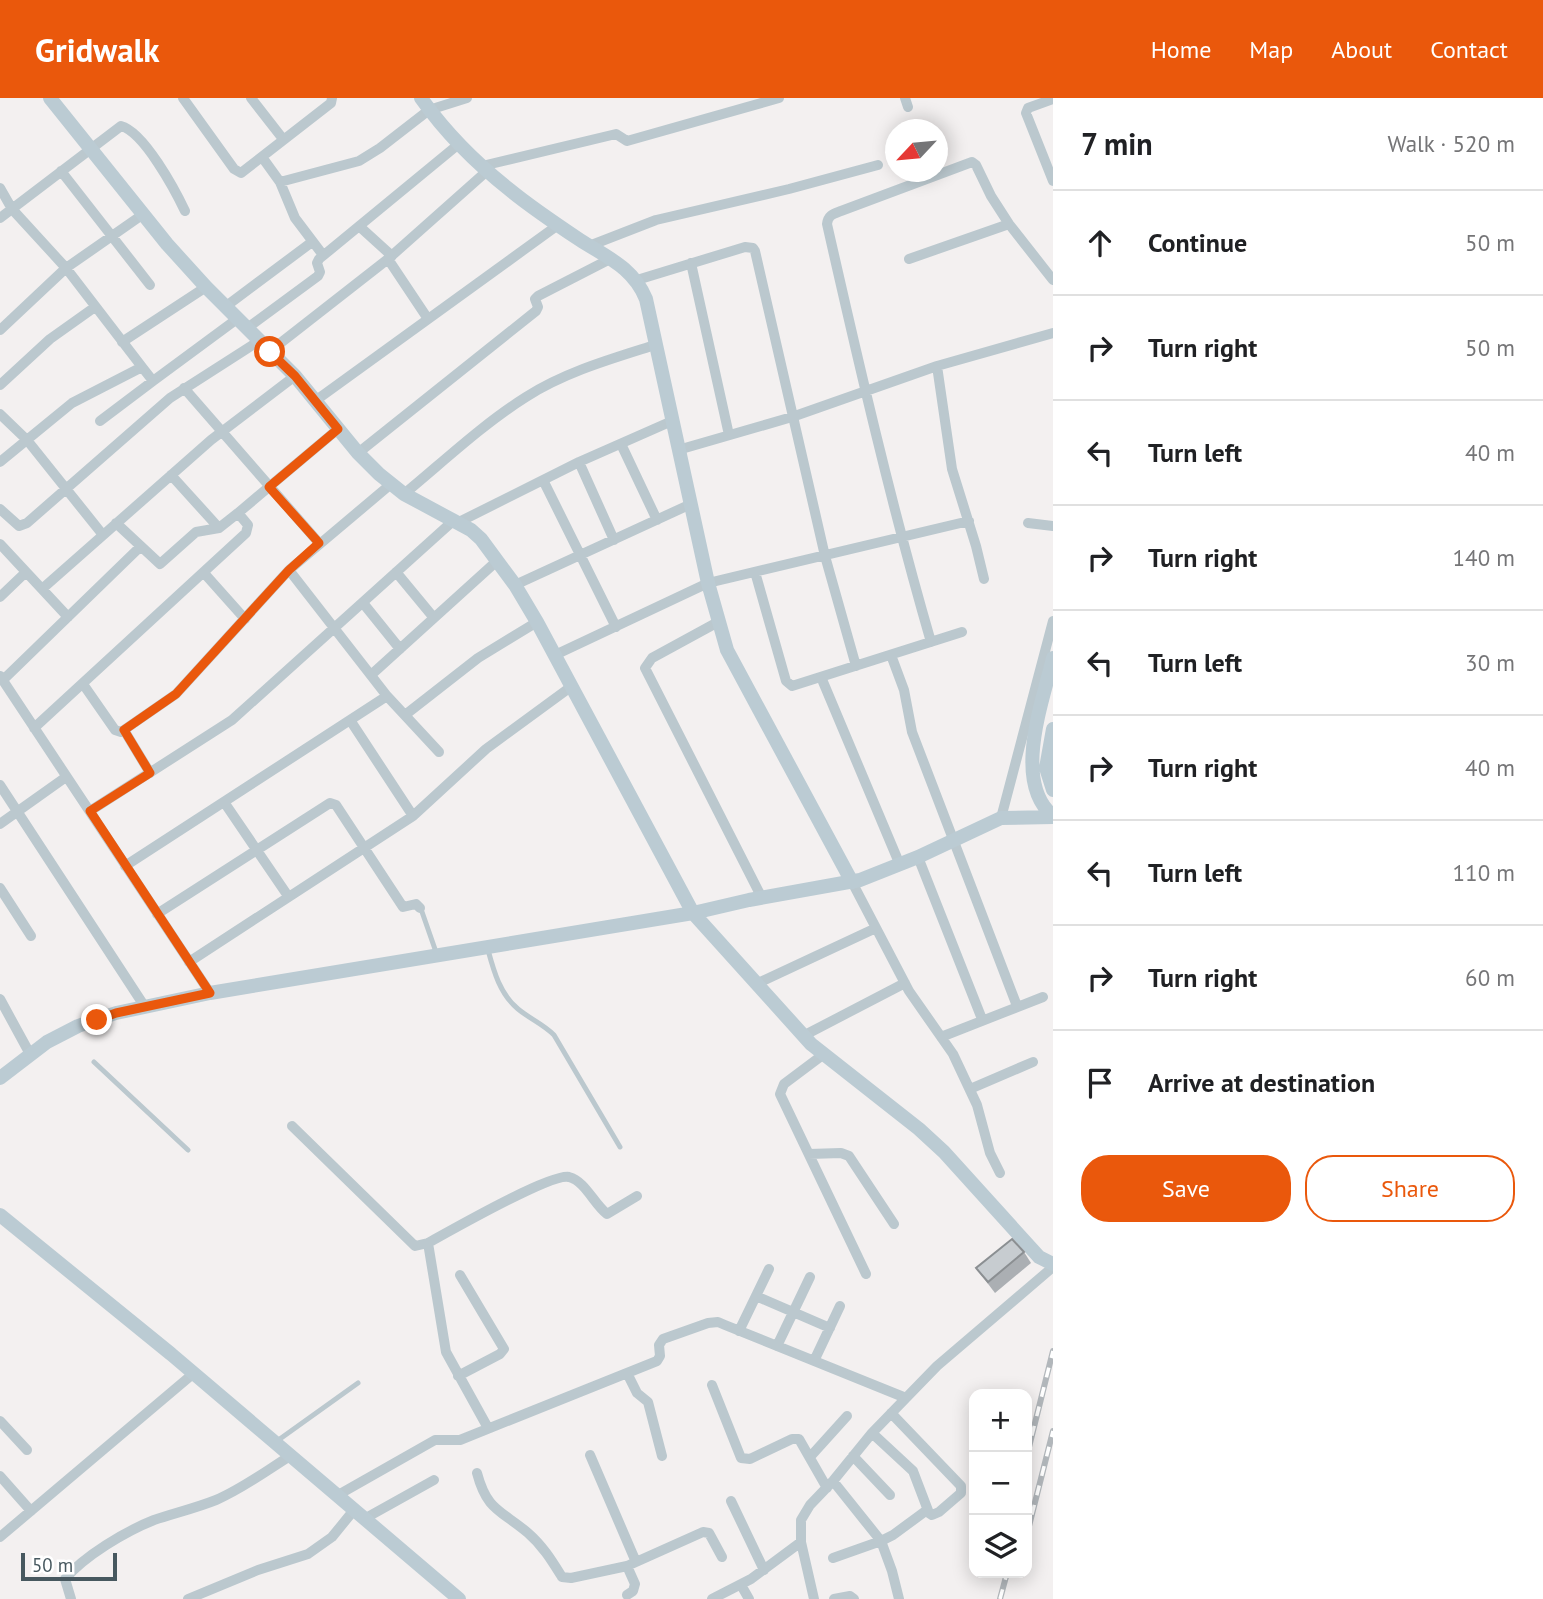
<!DOCTYPE html>
<html lang="en">
<head>
<meta charset="utf-8">
<style>
	:root { --surface:#fff; --page:#f2f2f2; --text:#202124; --muted:#757577; --line:#e0e0e0; --accent:#ea580c }
	body { margin:0; font-family:"PT Sans",sans-serif; background:var(--page); color:var(--text) }
	.controls { position:absolute; right:21px; bottom:21px; display:grid; overflow:hidden; border-radius:14px; box-shadow:0 4px 18px #0003 }
	.controls button { width:63px; height:63px; display:grid; place-items:center; padding:0; border:0; border-bottom:2px solid var(--line); background:var(--surface); color:var(--text); font:35px sans-serif }
	.compass { position:absolute; left:885px; top:21px; width:63px; height:63px; border-radius:50%; background:var(--surface); box-shadow:0 4px 18px #0003; rotate:244deg }
	.scale { position:absolute; left:21px; bottom:18px; width:96px; box-sizing:border-box; padding-left:7px; border:4px solid #47585f; border-top:0; font-size:19px; line-height:24px; white-space:nowrap; color:#47585f; -webkit-text-stroke:5px #fff; paint-order:stroke }
	.stop { position:absolute; width:21px; height:21px; margin:-16px; border:5px solid #ea580c; border-radius:50%; background:#fff }
	.stop.end { background:#ea580c; border-color:#fff; box-shadow:0 2px 7px #0008 }
	.list { margin:0; padding:0; list-style:none }
	h2 { display:flex; justify-content:space-between; align-items:center; height:91px; margin:0; padding:0 28px; font-size:30px }
	h2 small { font-size:23px; font-weight:400; color:var(--muted) }
	.list li { display:grid; grid-template-columns:46px 1fr auto; gap:21px; align-items:center; box-sizing:border-box; height:105px; padding:0 28px; border-top:2px solid var(--line) }
	.list b { display:block; font-size:26px; white-space:nowrap }
	.list em { font-size:23px; font-style:normal; color:var(--muted) }
	.actions { display:flex; gap:14px; padding:21px 28px }
	.actions a { flex:1; padding:16px 0; border:2px solid var(--accent); border-radius:28px; text-align:center; font-size:24px; color:var(--accent) }
	.actions .main { background:var(--accent); color:#fff }
	.icon { flex:none; width:38px; height:38px; fill:none; stroke:currentColor; stroke-width:2; stroke-linecap:round; stroke-linejoin:round }
	.map { position:relative; flex:none; width:1053px; height:1501px; overflow:hidden }
	header { display:flex; align-items:center; gap:42px; box-sizing:border-box; height:98px; padding:0 35px; background:var(--accent); color:#fff }
	header strong { font-size:33px }
	nav { display:flex; gap:38px; margin-inline-start:auto; font-size:24px }
	main { display:flex }
	aside { flex:1; background:var(--surface) }
	.map>svg:first-child { display:block }
</style>
</head>
<body>
<header>
<strong>Gridwalk</strong>
<nav><a>Home</a><a>Map</a><a>About</a><a>Contact</a></nav>
</header>
<main>
<div class="map">
<svg width="1053" height="1501" viewBox="0 0 1053 1501">
	<rect width="100%" height="100%" fill="#f3f0f0"/>
	<g fill="none" stroke-linecap="round" stroke-linejoin="round">
		<!-- lane -->
		<path stroke="#bbc8ce" stroke-width="5" d="M421,811L436,854
			M488,852C494,874 500,896 518,911C530,921 543,926 554,937L620,1049
			M94,964L188,1052
			M277,1343L358,1285"/>
		<!-- street -->
		<path stroke="#bbc8ce" stroke-width="10" d="M183,0L234,71L241,75L331,5L332,0
			M251,0L283,41
			M905,0L908,9
			M1053,1L1028,10L1026,15L1053,83
			M262,59L280,84L295,120L323,157
			M482,68L616,36L627,43L779,0
			M61,73L150,187
			M280,84L359,63L380,50L429,12L467,0
			M0,90L12,111L66,170L142,269
			M0,120L121,28C144,34 175,92 185,113
			M359,128L392,158
			M589,148L656,122L789,91L878,67
			M388,161L428,221
			M909,161L1009,126
			M691,165L729,337
			M637,182L745,149L753,150L755,153L825,458L856,568
			M225,209L312,144
			M246,231L318,178L320,174L317,165L319,161L460,45
			M0,232L66,170L142,117
			M122,244L206,189
			M269,254L388,161L487,73
			M937,268L952,371L976,448L984,481
			M0,287L50,241L95,209
			M184,290L319,445
			M315,303L558,127
			M0,316L27,342L103,437
			M100,323L153,283
			M621,346L657,422
			M678,352L792,319L937,268L1053,235
			M358,355L536,213L538,209L535,201L538,198L612,160
			M0,364L72,305L142,269L153,283L237,221
			M579,364L614,442
			M171,377L219,430
			M543,382L616,529
			M391,386L289,472L387,598L439,654
			M404,396C444,363 483,326 526,299C565,274 611,261 655,247
			M0,411L19,428L27,425L170,300L259,243
			M116,425L160,466L196,434L219,430L238,415
			M457,425L579,364L672,323
			M1028,425L1053,428
			M0,446L68,519
			M396,474L434,520
			M755,474L786,583L792,588L962,534
			M204,475L245,521
			M515,487L691,406
			M42,491L211,342L295,278
			M0,499L26,474
			M363,505L400,551
			M718,524L652,560L645,570L762,800
			M931,544C891,406 859,267 827,126C828,117 833,116 841,113L972,64L976,67L991,98L1009,126L1053,182
			M555,557L708,485L969,423
			M891,557L904,592L912,634L1017,908
			M371,577L498,462
			M0,578L210,895
			M821,579L900,767
			M3,582L140,449
			M83,586L115,632L121,634L176,596L289,472
			M405,617L478,560L537,524
			M350,622L413,718
			M34,630L246,435L248,427L238,415L338,331
			M124,632L150,675
			M0,687L145,909
			M224,704L288,798
			M90,713L232,622L453,423
			M1001,720L1053,523
			M0,726L66,679
			M918,759L982,921
			M125,768L387,598
			M852,784L909,893L953,956L977,1007L990,1055L1000,1075
			M0,790L31,838
			M157,816L330,705L336,707L403,809L416,806L420,810
			M189,864L413,718L486,651L572,588
			M756,886L876,830
			M0,901L30,956
			M803,938L905,885
			M941,939L1043,899
			M824,956L784,986L780,996L866,1176
			M970,991L1033,964
			M292,1028L415,1148L428,1145C450,1133 551,1075 569,1079C585,1083 594,1106 607,1116L637,1098
			M809,1056L841,1055L849,1058L894,1126
			M428,1145L446,1254L488,1330
			M756,1198L830,1230
			M739,1233L769,1171
			M777,1248L810,1179
			M814,1263L840,1208
			M627,1275L637,1295L648,1304L662,1358
			M458,1278L500,1256L504,1251L460,1177
			M712,1287L741,1360L750,1361L792,1341H799L827,1390
			M0,1323L27,1352
			M872,1335L913,1373L929,1415L932,1417L939,1414L961,1395V1388L891,1315
			M590,1357L636,1464
			M853,1358L890,1397
			M810,1359L847,1318
			M477,1375C487,1413 501,1412 528,1435C543,1448 552,1463 562,1479L571,1480L627,1468L635,1486L633,1493L627,1497
			M0,1378L31,1413
			M833,1383L881,1443L833,1460
			M338,1397L435,1342H460L657,1263L660,1258L659,1247L663,1241L708,1225L718,1224L725,1227L906,1300
			M731,1403L764,1472
			M364,1421L434,1382
			M0,1439L194,1275
			M627,1468L703,1434L709,1435L722,1459
			M741,1487L749,1501
			M71,1501L65,1481C84,1458 126,1433 154,1422C175,1415 196,1410 216,1402C242,1391 266,1373 290,1358
			M188,1501L258,1472L308,1456L332,1439L354,1412
			M712,1501L751,1481L801,1444
			M814,1501L801,1444V1422L810,1407L833,1383L872,1335L937,1268L1053,1169
			M834,1501L850,1498L854,1501
			M899,1501L892,1473L881,1443L893,1437L927,1412"/>
		<!-- secondary -->
		<path stroke="#bbcbd3" stroke-width="14" d="M50,0L167,146L206,189L295,278L358,355L379,376L404,396L471,432L481,441L515,487L537,524L693,815L811,946L919,1031L944,1054L1039,1159L1053,1166
			M421,0C445,34 477,66 510,92C532,110 556,126 580,142C606,159 633,169 646,201L708,485L727,552L852,784
			M1053,560C1043,603 1012,684 1053,718
			M1053,631L1046,670L1053,692
			M0,980L47,944L78,928L116,915L210,895L693,815L749,802L860,782L918,759L1001,720L1053,719
			M0,1117L171,1256L459,1501"/>
		<!-- rail casing -->
		<g stroke="#b2b7bb" stroke-width="6">
			<path id="rail" d="M1027,1357L1053,1253
				M1027,1436L1053,1333
				M1000,1501L1007,1475"/>
		</g>
		<!-- rail -->
		<use href="#rail" stroke="#fff" stroke-width="3.5" stroke-dasharray="10" stroke-linecap="butt"/>
	</g>
	<!-- wall -->
	<path fill="#abafb3" d="M1024,1154L1031,1165L995,1195L976,1170Z"/>
	<!-- building -->
	<path fill="#c7ccd0" stroke="#8b8f92" stroke-width="2" d="M1012,1141L1024,1154L988,1184L976,1170Z"/>
	<g fill="none" stroke-linecap="round" stroke-linejoin="round">
		<!-- route -->
		<path stroke="#ea580c" stroke-width="9" d="M97,922L116,915L210,895L90,713L150,675L124,632L176,596L289,472L319,445L269,389L338,331L295,278L270,254"/>
	</g>
</svg>
<div class="controls">
<button>+</button>
<button>−</button>
<button><svg class="icon" aria-label="layers" viewBox="0 0 24 24"><path d="M12 4l9 5-9 5-9-5zM3 14l9 5 9-5"/></svg></button>
</div>
<svg class="compass" viewBox="-18 -18 36 36"><path d="M0-13l5 13h-10z" fill="#e53935"/><path d="M0 13l5-13h-10z" fill="#757577"/></svg>
<div class="scale">50 m</div>
<div class="stop" style="left:270px;top:254px"></div>
<div class="stop end" style="left:97px;top:922px"></div>
</div>
<aside>
<h2>7 min<small>Walk · 520 m</small></h2>
<ul class="list">
<li><svg class="icon" aria-label="ahead" viewBox="0 0 24 24"><path d="M12 20V5M6 11l6-6 6 6"/></svg><div><b>Continue</b></div><em>50 m</em></li>
<li><svg class="icon" aria-label="right" viewBox="0 0 24 24"><path d="M7 20v-9h11M14 6l5 5-5 5"/></svg><div><b>Turn right</b></div><em>50 m</em></li>
<li><svg class="icon" aria-label="left" viewBox="0 0 24 24"><path d="M17 20v-9H6M10 6l-5 5 5 5"/></svg><div><b>Turn left</b></div><em>40 m</em></li>
<li><svg class="icon" aria-label="right" viewBox="0 0 24 24"><path d="M7 20v-9h11M14 6l5 5-5 5"/></svg><div><b>Turn right</b></div><em>140 m</em></li>
<li><svg class="icon" aria-label="left" viewBox="0 0 24 24"><path d="M17 20v-9H6M10 6l-5 5 5 5"/></svg><div><b>Turn left</b></div><em>30 m</em></li>
<li><svg class="icon" aria-label="right" viewBox="0 0 24 24"><path d="M7 20v-9h11M14 6l5 5-5 5"/></svg><div><b>Turn right</b></div><em>40 m</em></li>
<li><svg class="icon" aria-label="left" viewBox="0 0 24 24"><path d="M17 20v-9H6M10 6l-5 5 5 5"/></svg><div><b>Turn left</b></div><em>110 m</em></li>
<li><svg class="icon" aria-label="right" viewBox="0 0 24 24"><path d="M7 20v-9h11M14 6l5 5-5 5"/></svg><div><b>Turn right</b></div><em>60 m</em></li>
<li><svg class="icon" aria-label="arrive" viewBox="0 0 24 24"><path d="M6 21V4h12l-3 4 3 4H6"/></svg><div><b>Arrive at destination</b></div></li>
</ul>
<div class="actions"><a class="main">Save</a><a>Share</a></div>
</aside>
</main>
</body>
</html>
